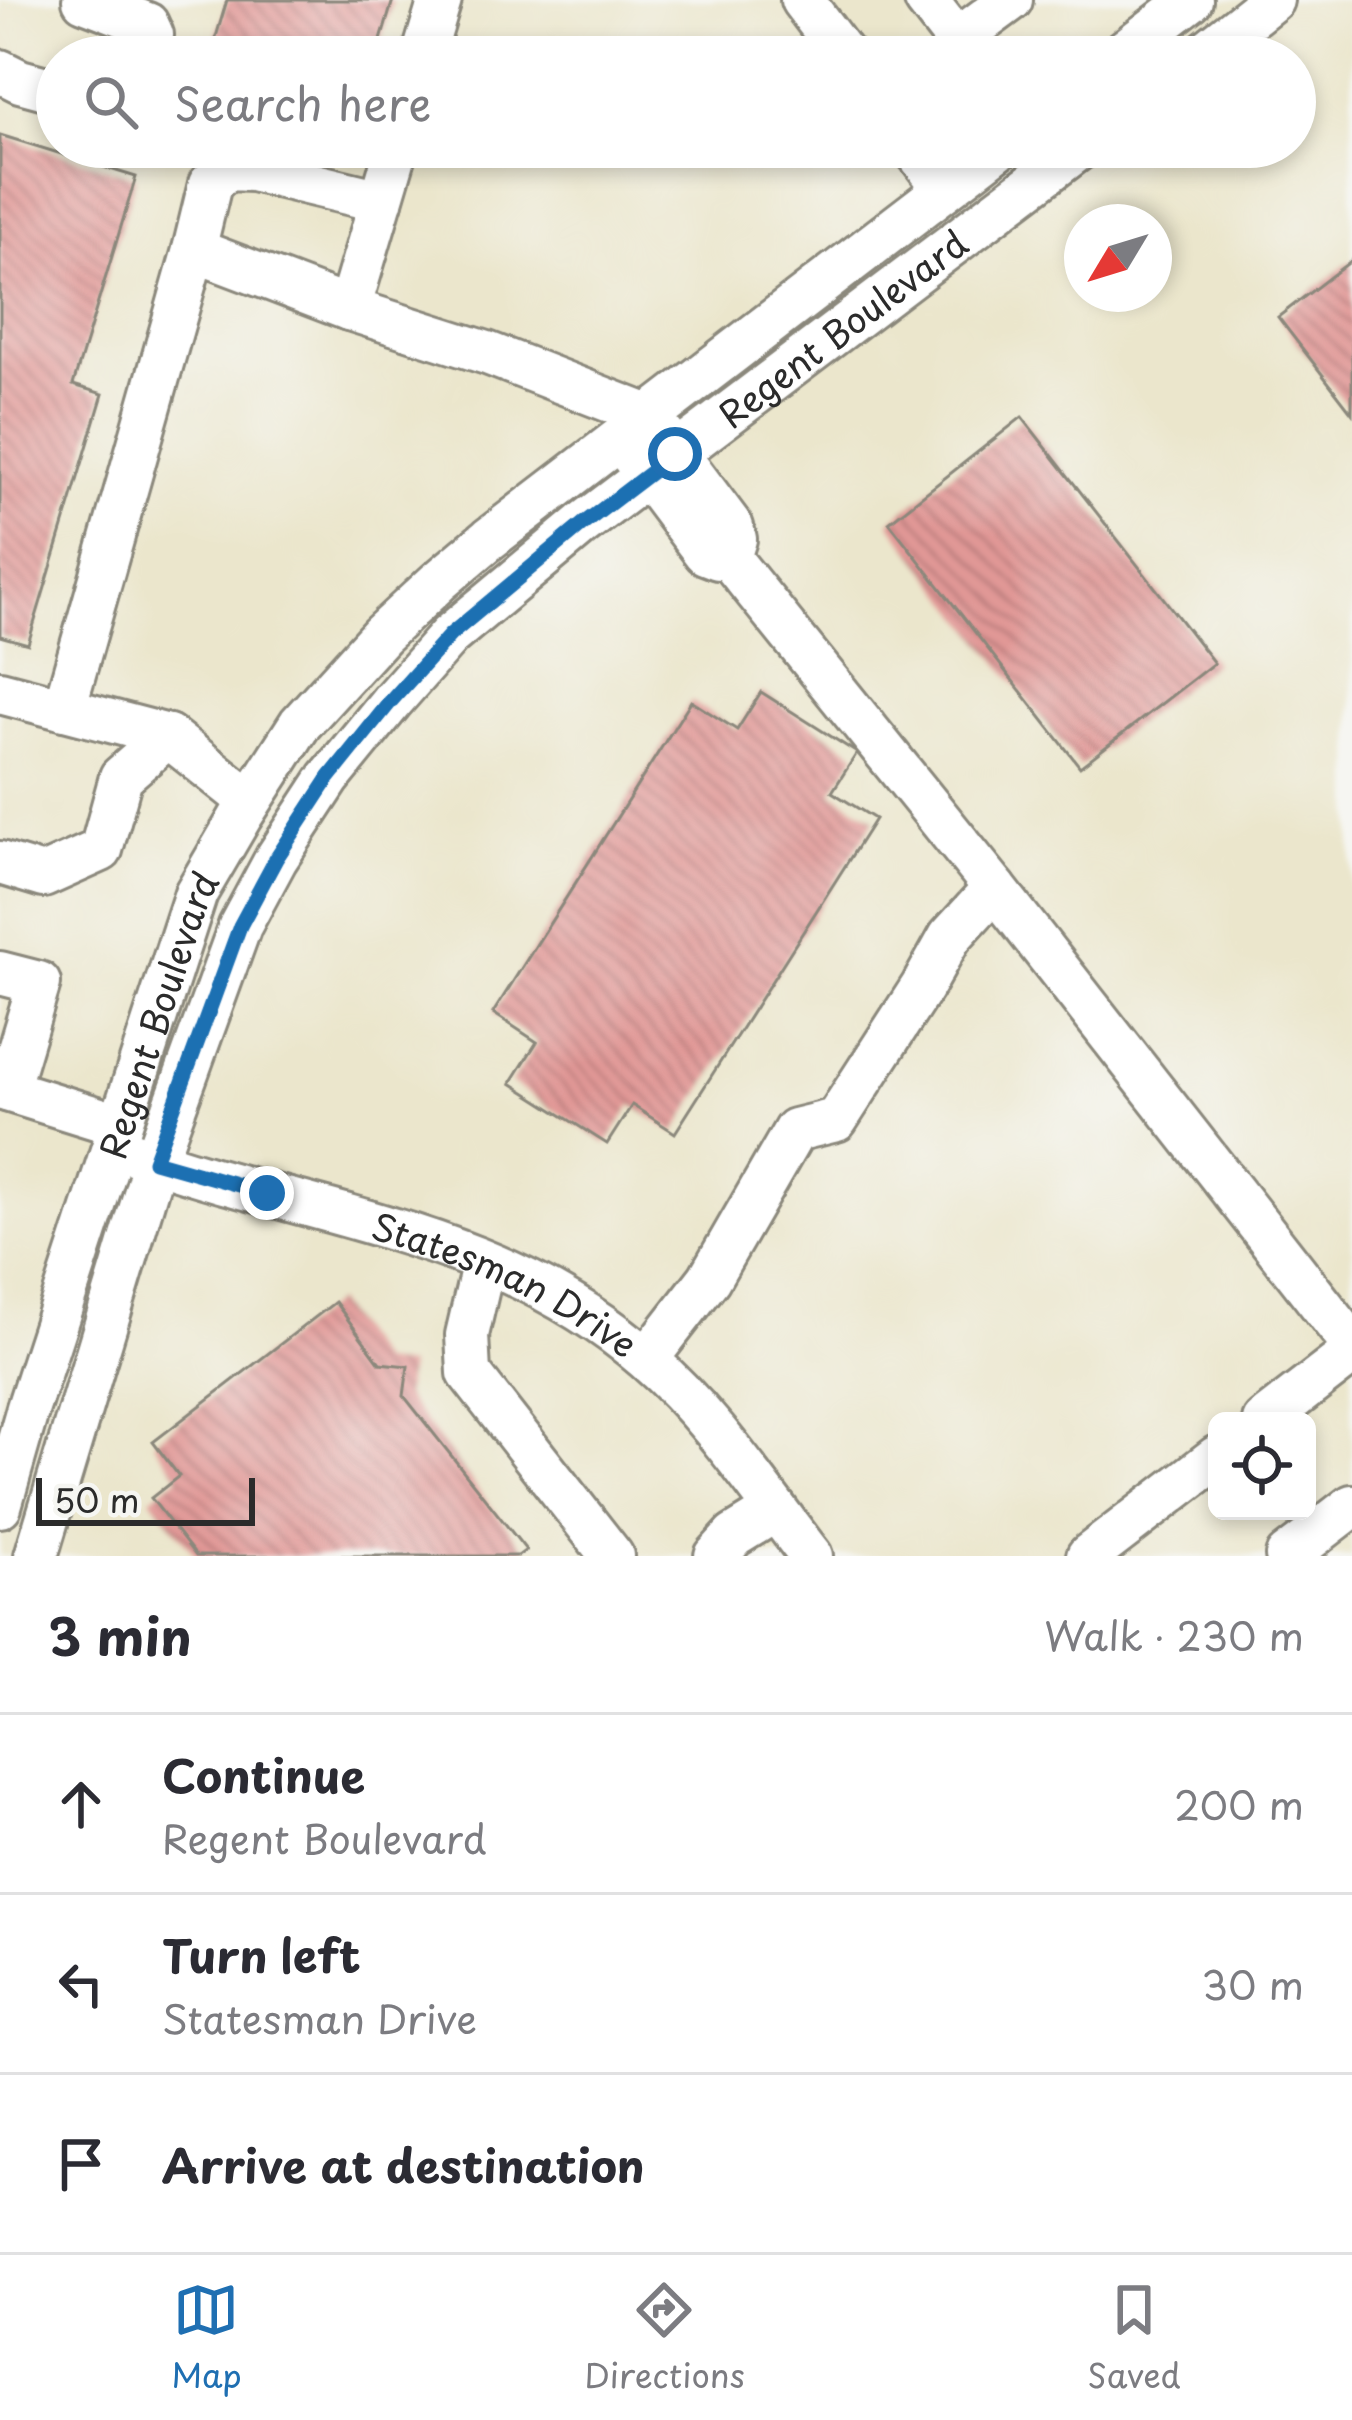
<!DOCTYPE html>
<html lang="en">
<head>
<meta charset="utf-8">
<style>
	:root { --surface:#fff; --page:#f2f2f3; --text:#2b2b33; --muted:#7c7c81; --line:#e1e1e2; --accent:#1f6fb2 }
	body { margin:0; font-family:"Playpen Sans",sans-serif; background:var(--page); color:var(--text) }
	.controls { position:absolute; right:36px; bottom:36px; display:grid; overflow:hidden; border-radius:18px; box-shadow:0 6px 18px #0003 }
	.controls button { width:108px; height:108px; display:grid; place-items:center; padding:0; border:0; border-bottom:3px solid var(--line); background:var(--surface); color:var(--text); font:60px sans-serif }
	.compass { position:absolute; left:1064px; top:204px; width:108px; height:108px; border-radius:50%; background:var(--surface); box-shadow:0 6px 18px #0003; rotate:232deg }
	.scale { position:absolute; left:36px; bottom:30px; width:219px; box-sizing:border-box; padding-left:12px; border:6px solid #2b2b2b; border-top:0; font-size:33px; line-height:42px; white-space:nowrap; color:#2b2b2b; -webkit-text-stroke:9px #f6f6f2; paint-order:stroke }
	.stop { position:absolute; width:36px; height:36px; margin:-27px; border:9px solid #1f6fb2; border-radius:50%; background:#fff }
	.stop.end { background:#1f6fb2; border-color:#fff; box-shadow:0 3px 12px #0008 }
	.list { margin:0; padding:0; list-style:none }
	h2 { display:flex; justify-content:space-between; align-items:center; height:156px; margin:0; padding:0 48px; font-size:51px }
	h2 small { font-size:39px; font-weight:400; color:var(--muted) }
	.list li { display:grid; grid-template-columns:78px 1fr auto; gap:36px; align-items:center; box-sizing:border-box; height:180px; padding:0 48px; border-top:3px solid var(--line) }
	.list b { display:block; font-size:45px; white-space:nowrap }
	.list p { margin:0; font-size:39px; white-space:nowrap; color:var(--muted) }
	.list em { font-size:39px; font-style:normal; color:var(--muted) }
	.icon { flex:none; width:66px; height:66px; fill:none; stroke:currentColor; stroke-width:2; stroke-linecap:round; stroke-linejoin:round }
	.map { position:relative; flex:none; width:1352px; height:1556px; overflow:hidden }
	.search { position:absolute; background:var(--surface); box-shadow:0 6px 18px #0003; left:36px; right:36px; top:36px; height:132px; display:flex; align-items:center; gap:30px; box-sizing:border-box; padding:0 42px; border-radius:66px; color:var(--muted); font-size:45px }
	.sheet { height:696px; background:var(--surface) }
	nav { display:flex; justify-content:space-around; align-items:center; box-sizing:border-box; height:168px; border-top:3px solid var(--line); background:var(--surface); font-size:33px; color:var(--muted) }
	nav a { display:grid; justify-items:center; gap:6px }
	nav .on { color:var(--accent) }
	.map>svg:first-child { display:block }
</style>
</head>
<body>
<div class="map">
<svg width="1352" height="1556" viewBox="0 0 1352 1556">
	<defs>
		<pattern id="building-back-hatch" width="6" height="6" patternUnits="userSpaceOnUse" patternTransform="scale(3)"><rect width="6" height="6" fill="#e19896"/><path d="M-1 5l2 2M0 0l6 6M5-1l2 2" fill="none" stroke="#b77c7b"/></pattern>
	</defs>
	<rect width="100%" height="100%" fill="#f6f6f2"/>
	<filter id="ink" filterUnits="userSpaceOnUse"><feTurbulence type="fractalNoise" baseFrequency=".00833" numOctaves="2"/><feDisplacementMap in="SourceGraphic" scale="24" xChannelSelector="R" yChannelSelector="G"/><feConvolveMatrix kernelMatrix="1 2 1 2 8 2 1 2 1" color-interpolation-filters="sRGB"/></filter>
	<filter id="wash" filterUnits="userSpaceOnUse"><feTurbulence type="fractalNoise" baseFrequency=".004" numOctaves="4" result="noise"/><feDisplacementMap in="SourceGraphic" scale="48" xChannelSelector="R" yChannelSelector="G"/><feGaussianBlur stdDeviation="2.7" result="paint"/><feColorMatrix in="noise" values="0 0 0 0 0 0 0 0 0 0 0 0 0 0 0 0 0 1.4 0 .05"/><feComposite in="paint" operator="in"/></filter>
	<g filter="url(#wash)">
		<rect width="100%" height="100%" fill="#ebe6cc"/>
		<g id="blocks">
			<!-- building -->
			<path fill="url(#building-back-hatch)" d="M227,0H393L376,57H210Z
				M0,135L136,177L73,385L103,394L28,644L0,636Z
				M1352,260V413L1278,317Z
				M1022,417L1214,663L1080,767L889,522Z
				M761,692L857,753L832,792L875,819L675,1133L632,1105L607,1144L511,1083L537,1042L493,1013L691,701L737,730Z
				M335,1302L380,1363L408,1366L404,1396L526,1550L518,1556H196L151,1498L179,1476L153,1442Z"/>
		</g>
	</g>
	<g filter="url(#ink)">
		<use href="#blocks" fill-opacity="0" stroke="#8b887c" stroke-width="3"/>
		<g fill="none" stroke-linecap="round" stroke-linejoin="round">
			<!-- minor casing -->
			<g stroke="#8b887c" stroke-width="48">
				<g id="minor">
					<path d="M84,0L147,24L152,35L143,57"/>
					<path d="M802,0L845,57"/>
					<path d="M926,0L957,40L1011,0"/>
					<path d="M423,57L440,0"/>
					<path d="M1117,57L1191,0"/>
					<path d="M1200,57L1272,0"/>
					<path d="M0,71L20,81L57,91"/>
					<path d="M913,147L945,189"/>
					<path d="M194,250L210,184L226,169L252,170L381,201"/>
					<path d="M349,309L397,147"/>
					<path d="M631,454L705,553L718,558H729L995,888L1352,1344"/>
					<path d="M0,692L168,736L250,801"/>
					<path d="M64,709L194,250L349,309L487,353L649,416L732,527L735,539L729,558"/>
					<path d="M0,863L43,876L101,850L121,777L168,736"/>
					<path d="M0,973L39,983L7,1090"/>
					<path d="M0,1088L119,1125"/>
					<path id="s1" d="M130,1152C307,1216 498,1230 646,1359C711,1415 759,1489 811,1556"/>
					<path d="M484,1262L467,1335L469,1373L612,1556"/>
					<path d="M647,1359L709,1279L795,1130L836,1120L922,987L950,937L995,888"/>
					<path d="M1264,1421L1352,1353"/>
					<path id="s2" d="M0,1506L28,1408L196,893L241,816L300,724L381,635L438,582L489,539L1000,147"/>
					<path id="s3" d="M36,1556L155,1161L240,926L276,859L329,778L391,702L450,635L583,524L1081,147"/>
					<path d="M716,1556L734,1536L776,1510"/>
					<path d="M1088,1556L1217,1457"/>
					<path d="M1287,1556L1352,1506"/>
				</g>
			</g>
			<!-- minor -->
			<use href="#minor" stroke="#fff" stroke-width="42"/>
		</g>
	</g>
	<g fill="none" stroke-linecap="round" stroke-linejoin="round" filter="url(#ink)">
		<!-- route -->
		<path stroke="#1f6fb2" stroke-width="15" d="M267,1193L154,1161L240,926L276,859L329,778L391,701L450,635L583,524L675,454"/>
	</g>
	<g text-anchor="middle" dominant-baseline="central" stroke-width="10" stroke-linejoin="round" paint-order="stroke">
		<!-- street labels -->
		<g font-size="36" fill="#2b2b2b" stroke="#f6f6f2">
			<text stroke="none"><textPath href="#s3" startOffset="1521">Regent Boulevard</textPath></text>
			<text stroke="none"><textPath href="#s2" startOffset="516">Regent Boulevard</textPath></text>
			<text stroke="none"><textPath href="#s1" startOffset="399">Statesman Drive</textPath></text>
		</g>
	</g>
</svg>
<div class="controls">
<button><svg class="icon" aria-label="locate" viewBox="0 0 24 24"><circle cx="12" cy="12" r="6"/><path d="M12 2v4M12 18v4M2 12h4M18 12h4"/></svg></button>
</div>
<svg class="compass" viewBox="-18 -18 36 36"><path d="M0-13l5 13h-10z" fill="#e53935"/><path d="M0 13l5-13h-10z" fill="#7c7c81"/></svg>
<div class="scale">50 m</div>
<div class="stop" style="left:675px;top:454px"></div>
<div class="stop end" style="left:267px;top:1193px"></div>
<div class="search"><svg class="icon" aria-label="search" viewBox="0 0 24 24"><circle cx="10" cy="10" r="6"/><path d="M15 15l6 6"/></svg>Search here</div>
</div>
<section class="sheet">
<h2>3 min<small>Walk · 230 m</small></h2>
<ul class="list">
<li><svg class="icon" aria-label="ahead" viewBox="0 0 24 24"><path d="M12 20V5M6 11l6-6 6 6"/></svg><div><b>Continue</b><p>Regent Boulevard</p></div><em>200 m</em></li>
<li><svg class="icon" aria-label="left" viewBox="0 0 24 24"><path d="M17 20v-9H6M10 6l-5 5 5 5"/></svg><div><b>Turn left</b><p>Statesman Drive</p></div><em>30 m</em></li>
<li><svg class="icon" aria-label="arrive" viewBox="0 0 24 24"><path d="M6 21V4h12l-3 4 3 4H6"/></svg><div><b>Arrive at destination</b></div></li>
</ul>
</section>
<nav>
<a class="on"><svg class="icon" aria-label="map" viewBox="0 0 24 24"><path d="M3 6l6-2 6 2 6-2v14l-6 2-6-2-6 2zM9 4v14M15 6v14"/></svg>Map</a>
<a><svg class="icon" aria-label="directions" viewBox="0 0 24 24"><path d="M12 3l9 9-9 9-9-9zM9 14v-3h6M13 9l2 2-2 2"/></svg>Directions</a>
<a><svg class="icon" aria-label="saved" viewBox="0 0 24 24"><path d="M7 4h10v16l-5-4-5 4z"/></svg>Saved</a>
</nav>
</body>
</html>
